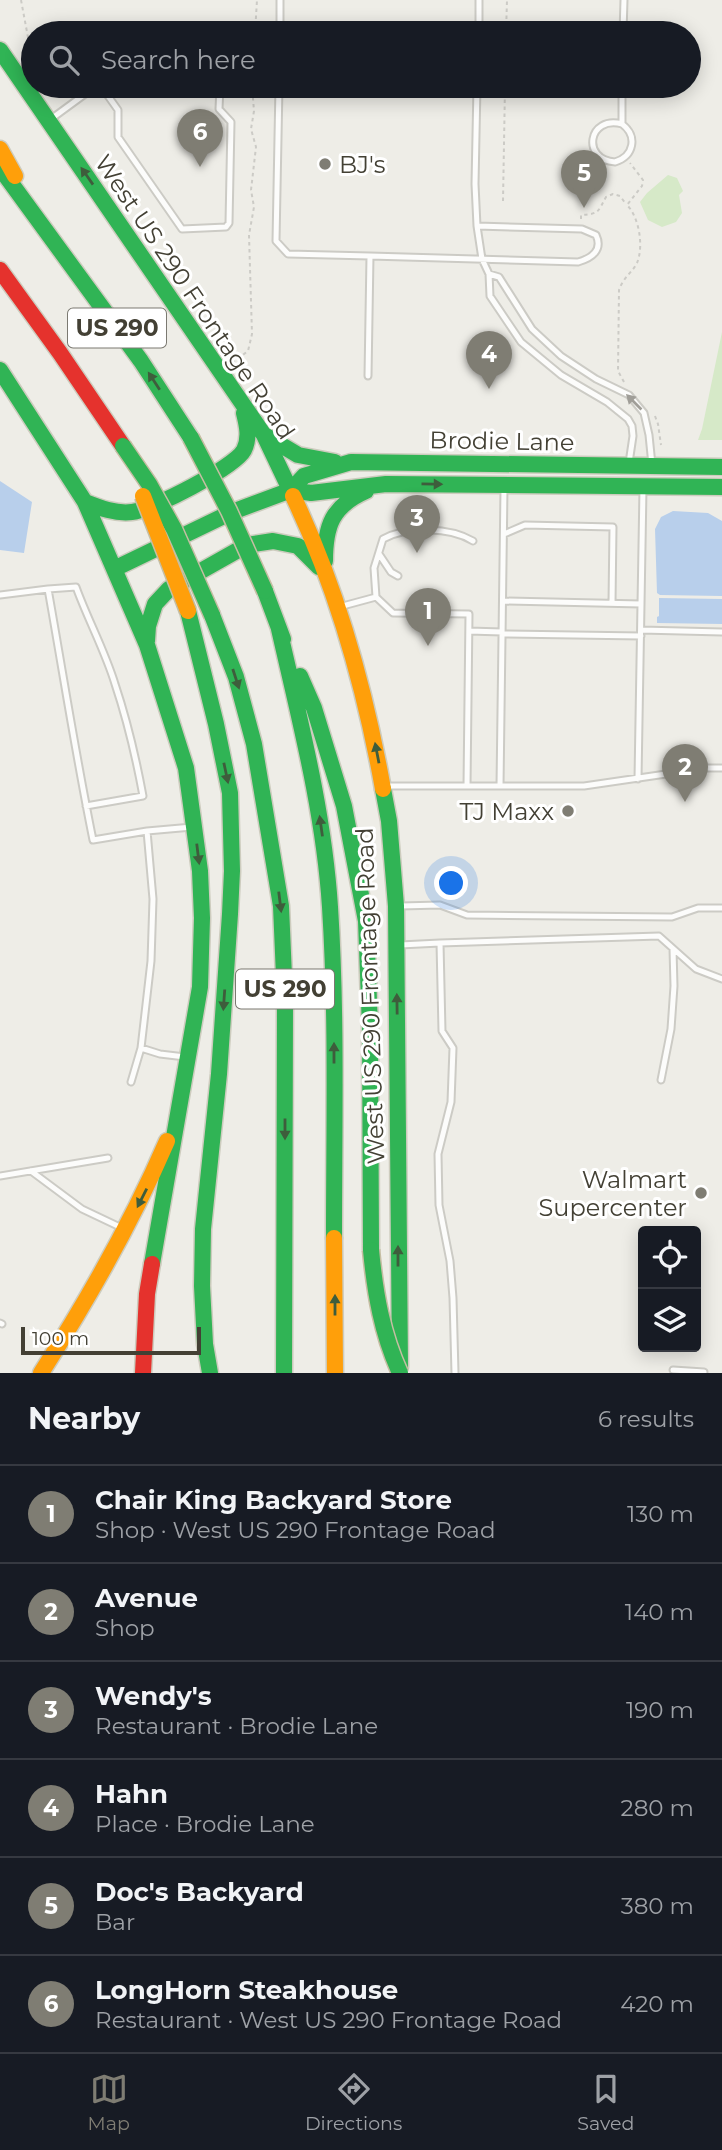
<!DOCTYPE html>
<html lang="en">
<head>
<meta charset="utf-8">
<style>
	:root { --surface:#171b24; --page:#20242c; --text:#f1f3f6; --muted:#9ea1a6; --line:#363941; --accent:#7f7d73 }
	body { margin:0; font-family:Montserrat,sans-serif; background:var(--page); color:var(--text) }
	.controls { position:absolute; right:21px; bottom:21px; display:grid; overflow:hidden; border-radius:7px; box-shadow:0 4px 18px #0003 }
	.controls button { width:63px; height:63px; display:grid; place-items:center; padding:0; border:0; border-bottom:2px solid var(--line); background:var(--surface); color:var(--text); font:35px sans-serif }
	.scale { position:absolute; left:21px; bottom:18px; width:180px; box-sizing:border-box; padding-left:7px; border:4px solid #434034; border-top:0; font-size:19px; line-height:24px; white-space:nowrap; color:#434034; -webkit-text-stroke:5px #fff; paint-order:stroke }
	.you { position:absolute; left:452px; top:884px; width:24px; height:24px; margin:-18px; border:5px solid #fff; border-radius:50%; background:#1a73e8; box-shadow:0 0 0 10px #1a73e833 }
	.badge { display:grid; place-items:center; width:46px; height:46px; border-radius:50%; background:var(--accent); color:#fff; font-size:23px; font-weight:700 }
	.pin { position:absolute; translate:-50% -58px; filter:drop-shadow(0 2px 4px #0008) }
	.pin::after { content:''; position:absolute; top:37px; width:24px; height:21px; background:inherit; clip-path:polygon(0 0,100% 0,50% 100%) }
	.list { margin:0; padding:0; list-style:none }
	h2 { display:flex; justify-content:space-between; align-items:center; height:91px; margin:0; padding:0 28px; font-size:30px }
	h2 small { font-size:23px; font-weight:400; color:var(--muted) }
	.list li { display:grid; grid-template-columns:46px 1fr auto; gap:21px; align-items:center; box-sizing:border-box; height:98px; padding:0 28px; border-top:2px solid var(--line) }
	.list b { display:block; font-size:26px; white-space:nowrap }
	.list p { margin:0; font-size:23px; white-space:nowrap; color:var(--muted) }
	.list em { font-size:23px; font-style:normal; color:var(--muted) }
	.icon { flex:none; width:38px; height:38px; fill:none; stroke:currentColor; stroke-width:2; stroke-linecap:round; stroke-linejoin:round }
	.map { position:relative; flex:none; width:722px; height:1373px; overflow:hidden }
	.search { position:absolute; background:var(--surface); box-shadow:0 4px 18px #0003; left:21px; right:21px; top:21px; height:77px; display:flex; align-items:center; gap:18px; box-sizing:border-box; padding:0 24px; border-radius:38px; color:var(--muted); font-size:26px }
	.sheet { height:679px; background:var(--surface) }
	nav { display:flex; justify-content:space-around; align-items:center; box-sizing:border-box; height:98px; border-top:2px solid var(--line); background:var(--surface); font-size:19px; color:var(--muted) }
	nav a { display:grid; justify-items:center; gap:4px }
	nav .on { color:var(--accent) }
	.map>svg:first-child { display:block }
</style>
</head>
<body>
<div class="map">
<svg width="722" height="1373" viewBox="0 0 722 1373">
	<rect width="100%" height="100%" fill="#eeede7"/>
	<!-- green -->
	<path fill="#d6e9c8" d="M668,175L677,178L683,191L679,195L682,213L676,222L662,227L648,220L640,202L647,193Z
		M722,332V440H698L702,429Z"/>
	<!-- water -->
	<path fill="#b8cfeb" d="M0,481L32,502L24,553L0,550Z
		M673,511L708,513L722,521V596L660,595L657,593L655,529L661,517Z
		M659,598L722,599V624L657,623V617L659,616Z"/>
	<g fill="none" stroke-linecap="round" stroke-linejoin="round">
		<!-- lane casing -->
		<g stroke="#cccbc5" stroke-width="9">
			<path id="lane" d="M280,33V0
				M479,33V0
				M623,33L624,0
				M101,86L118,110V137L182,229L226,227L229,223L231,122L219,109L220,86
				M279,86L276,241L288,254L370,256L368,376
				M477,86L475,184L477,226L482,259L489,274L490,296L521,342L561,375L607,402L628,419L632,426L633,436L629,463
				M51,119L96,86
				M622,124C588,115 581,160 615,162C634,156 638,136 622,124V86
				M370,256L578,262C592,258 603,250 596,235L582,229L477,226
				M489,274L499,277L532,329L561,356L596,379L629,395L644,413L649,435L652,465
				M504,534L525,525L613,527L612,603
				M379,554L391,572L398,576
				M0,595L48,589
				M376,597L374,568L383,539C407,526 450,527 473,541
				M503,601L641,604
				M339,607L376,597L393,613L469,614L467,786
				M641,630L722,632
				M469,631L502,632
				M502,634L641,636
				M638,779L643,488
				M383,786H584L707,768H722
				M500,786L504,488
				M86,806L143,796C136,758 127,720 115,684C105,651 88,620 76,587L48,589C63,673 76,757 93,840L147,831L192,827
				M400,906L440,905L467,915L672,917L698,908H722
				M440,943L659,936L696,969L722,979
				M400,945L440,943L442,1031L453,1048L451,1102L438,1154L439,1205L450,1261L453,1298L455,1373
				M141,1048L151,961L153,899L147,831
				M661,1080L671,1029L674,986L673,949
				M131,1082L141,1048L160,1054L185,1057
				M31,1171L82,1209L122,1228
				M0,1176L108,1158
				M0,1323L2,1324
				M673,1370L704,1372"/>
		</g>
		<!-- fast casing -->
		<g stroke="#cdccbe" stroke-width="19">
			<path id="fast" d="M0,50L264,435L293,496
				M0,168L141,361L191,438
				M0,370L85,502L147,645L186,768L200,871L202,918L200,987L152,1264
				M266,436L298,455L335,462
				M291,490L311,493L386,484L722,487
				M85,502C100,508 116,514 132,512C152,510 235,467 244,450C250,438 247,425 244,413
				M325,561C325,526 332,506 366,491
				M114,569L232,512L291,490L304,476L351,462L722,467
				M265,591L283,639
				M188,611L216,724L230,793L232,871L230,914L219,1074L203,1229L202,1286L205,1344L210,1373
				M212,615L236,677L254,744L281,906L285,1000L284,1373
				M279,629C300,721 324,813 330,907C337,1017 334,1128 334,1238
				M147,641L148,626L155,604L169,589L247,545L273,541L298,546L319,567
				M300,676L314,708L344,806L366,921L370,1028L371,1250
				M383,789L389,821L396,906L400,1367"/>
		</g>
		<!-- slow casing -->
		<g stroke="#cdccbe" stroke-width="19">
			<path id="slow" d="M0,149L15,176
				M293,496C337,588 365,689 383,789
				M334,1238L335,1373
				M41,1373C89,1298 132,1222 167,1141"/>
		</g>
		<!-- jam casing -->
		<g stroke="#cdccbe" stroke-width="19">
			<path id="jam" d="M0,270L60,353L123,446
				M143,1373L147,1294L152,1264"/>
		</g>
		<!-- path -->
		<path stroke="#cccbc6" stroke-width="2" stroke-dasharray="3.5 3.5" stroke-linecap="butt" d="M21,0L30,48L33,54
			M255,33L257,0
			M506,33L507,0
			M503,201L505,86
			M581,219V215C600,214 598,211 606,197L613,194L620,196L626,204
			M232,363L248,351L252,334L249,235L254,207L251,190L256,147L251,129L254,111L252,86
			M624,382L618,371L619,290C624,276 632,273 637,263C644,246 639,217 627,205L642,186L643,180L630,163
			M655,416L658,424L661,445"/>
		<!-- lane -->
		<use href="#lane" stroke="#fcfcfb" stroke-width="5"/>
		<!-- fast -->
		<use href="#fast" stroke="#30b455" stroke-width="16"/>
		<!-- slow -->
		<use href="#slow" stroke="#ff9f0a" stroke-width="16"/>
		<!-- jam -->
		<use href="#jam" stroke="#e5322d" stroke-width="16"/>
		<!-- fast-bridge casing -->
		<g stroke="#c5bea3" stroke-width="19" stroke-linecap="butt">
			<path id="fast-bridge" d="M191,438L229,511L265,591
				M123,446L149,484L174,529L212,615
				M371,1250C375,1293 382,1334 400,1373"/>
		</g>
		<!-- slow-bridge casing -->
		<g stroke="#c5bea3" stroke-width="19" stroke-linecap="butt">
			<path id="slow-bridge" d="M143,496L188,611"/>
		</g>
		<!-- fast-bridge -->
		<use href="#fast-bridge" stroke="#30b455" stroke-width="16"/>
		<!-- slow-bridge -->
		<use href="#slow-bridge" stroke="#ff9f0a" stroke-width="16"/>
	</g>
	<!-- one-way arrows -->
	<defs><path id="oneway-solid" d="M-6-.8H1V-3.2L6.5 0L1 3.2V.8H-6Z" transform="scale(1.75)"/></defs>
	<g fill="#3e5d3c">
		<use href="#oneway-solid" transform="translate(87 176) rotate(-125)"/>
		<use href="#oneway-solid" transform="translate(154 381) rotate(-123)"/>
		<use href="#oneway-solid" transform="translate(432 484) rotate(1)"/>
		<use href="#oneway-solid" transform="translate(236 679) rotate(72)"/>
		<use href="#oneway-solid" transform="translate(377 753) rotate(-101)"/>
		<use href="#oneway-solid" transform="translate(226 773) rotate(78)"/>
		<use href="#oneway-solid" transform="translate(321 826) rotate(-98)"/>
		<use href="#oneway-solid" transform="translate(198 854) rotate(83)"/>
		<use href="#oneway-solid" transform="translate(280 902) rotate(83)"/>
		<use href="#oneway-solid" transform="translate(224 1000) rotate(94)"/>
		<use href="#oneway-solid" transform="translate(397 1004) rotate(-91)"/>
		<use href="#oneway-solid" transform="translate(334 1053) rotate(-90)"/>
		<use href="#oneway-solid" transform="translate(285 1129) rotate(90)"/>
		<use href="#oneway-solid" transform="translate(142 1198) rotate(117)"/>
		<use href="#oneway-solid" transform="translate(398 1256) rotate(-90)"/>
		<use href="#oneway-solid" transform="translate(335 1305) rotate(-90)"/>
	</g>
	<use fill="#a09e98" href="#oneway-solid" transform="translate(634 402) rotate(-135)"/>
	<!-- markers -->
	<g fill="#7f7d73" stroke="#fff" stroke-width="2.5">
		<circle cx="325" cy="164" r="7"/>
		<circle cx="568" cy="811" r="7"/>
		<circle cx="701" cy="1193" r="7"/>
	</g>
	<g text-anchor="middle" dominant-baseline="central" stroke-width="6" stroke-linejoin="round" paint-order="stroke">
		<!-- shield labels -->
		<g fill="#fff" stroke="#7b7971" stroke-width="2">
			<rect x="68" y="308.5" width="98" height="39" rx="5"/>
			<rect x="236" y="969.5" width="98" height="39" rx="5"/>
		</g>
		<g font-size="23" font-weight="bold" fill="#434034">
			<text x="117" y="328">US 290</text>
			<text x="285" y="989">US 290</text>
		</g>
		<!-- poi labels -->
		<g font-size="24" fill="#434034" stroke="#fff" text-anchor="end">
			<text x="339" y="164" text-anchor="start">BJ's</text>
			<text x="554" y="811">TJ Maxx</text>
			<text x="687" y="1179">Walmart<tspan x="687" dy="28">Supercenter</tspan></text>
		</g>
		<!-- street labels -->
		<g font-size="24" fill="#434034" stroke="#fff">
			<text transform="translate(195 297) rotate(56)">West US 290 Frontage Road</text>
			<text transform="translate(502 441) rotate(1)">Brodie Lane</text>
			<text transform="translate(370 996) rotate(-92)">West US 290 Frontage Road</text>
		</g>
	</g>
</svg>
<div class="controls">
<button><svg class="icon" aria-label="locate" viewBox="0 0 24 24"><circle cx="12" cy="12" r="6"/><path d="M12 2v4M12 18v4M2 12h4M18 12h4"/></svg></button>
<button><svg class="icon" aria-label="layers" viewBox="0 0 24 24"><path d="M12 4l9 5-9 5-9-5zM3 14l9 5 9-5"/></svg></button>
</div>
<div class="scale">100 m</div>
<div class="you"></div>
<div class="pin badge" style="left:428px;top:646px">1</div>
<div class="pin badge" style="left:685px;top:802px">2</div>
<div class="pin badge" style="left:417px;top:553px">3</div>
<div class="pin badge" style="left:489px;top:389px">4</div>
<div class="pin badge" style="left:584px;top:208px">5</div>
<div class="pin badge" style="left:200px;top:167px">6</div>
<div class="search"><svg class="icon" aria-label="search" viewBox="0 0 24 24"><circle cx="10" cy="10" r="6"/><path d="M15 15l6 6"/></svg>Search here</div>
</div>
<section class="sheet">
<h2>Nearby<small>6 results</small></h2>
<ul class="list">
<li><span class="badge">1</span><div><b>Chair King Backyard Store</b><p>Shop · West US 290 Frontage Road</p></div><em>130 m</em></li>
<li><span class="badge">2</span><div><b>Avenue</b><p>Shop</p></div><em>140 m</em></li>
<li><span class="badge">3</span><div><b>Wendy's</b><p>Restaurant · Brodie Lane</p></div><em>190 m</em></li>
<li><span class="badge">4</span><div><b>Hahn</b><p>Place · Brodie Lane</p></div><em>280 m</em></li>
<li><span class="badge">5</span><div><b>Doc's Backyard</b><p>Bar</p></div><em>380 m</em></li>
<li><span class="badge">6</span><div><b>LongHorn Steakhouse</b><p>Restaurant · West US 290 Frontage Road</p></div><em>420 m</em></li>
</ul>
</section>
<nav>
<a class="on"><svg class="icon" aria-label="map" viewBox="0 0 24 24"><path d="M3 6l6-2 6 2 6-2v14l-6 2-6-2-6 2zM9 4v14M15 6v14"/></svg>Map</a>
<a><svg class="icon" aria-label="directions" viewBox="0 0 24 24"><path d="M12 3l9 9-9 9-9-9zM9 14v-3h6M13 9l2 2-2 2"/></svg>Directions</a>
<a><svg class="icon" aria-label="saved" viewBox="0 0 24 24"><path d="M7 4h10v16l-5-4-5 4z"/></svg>Saved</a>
</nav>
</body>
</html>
